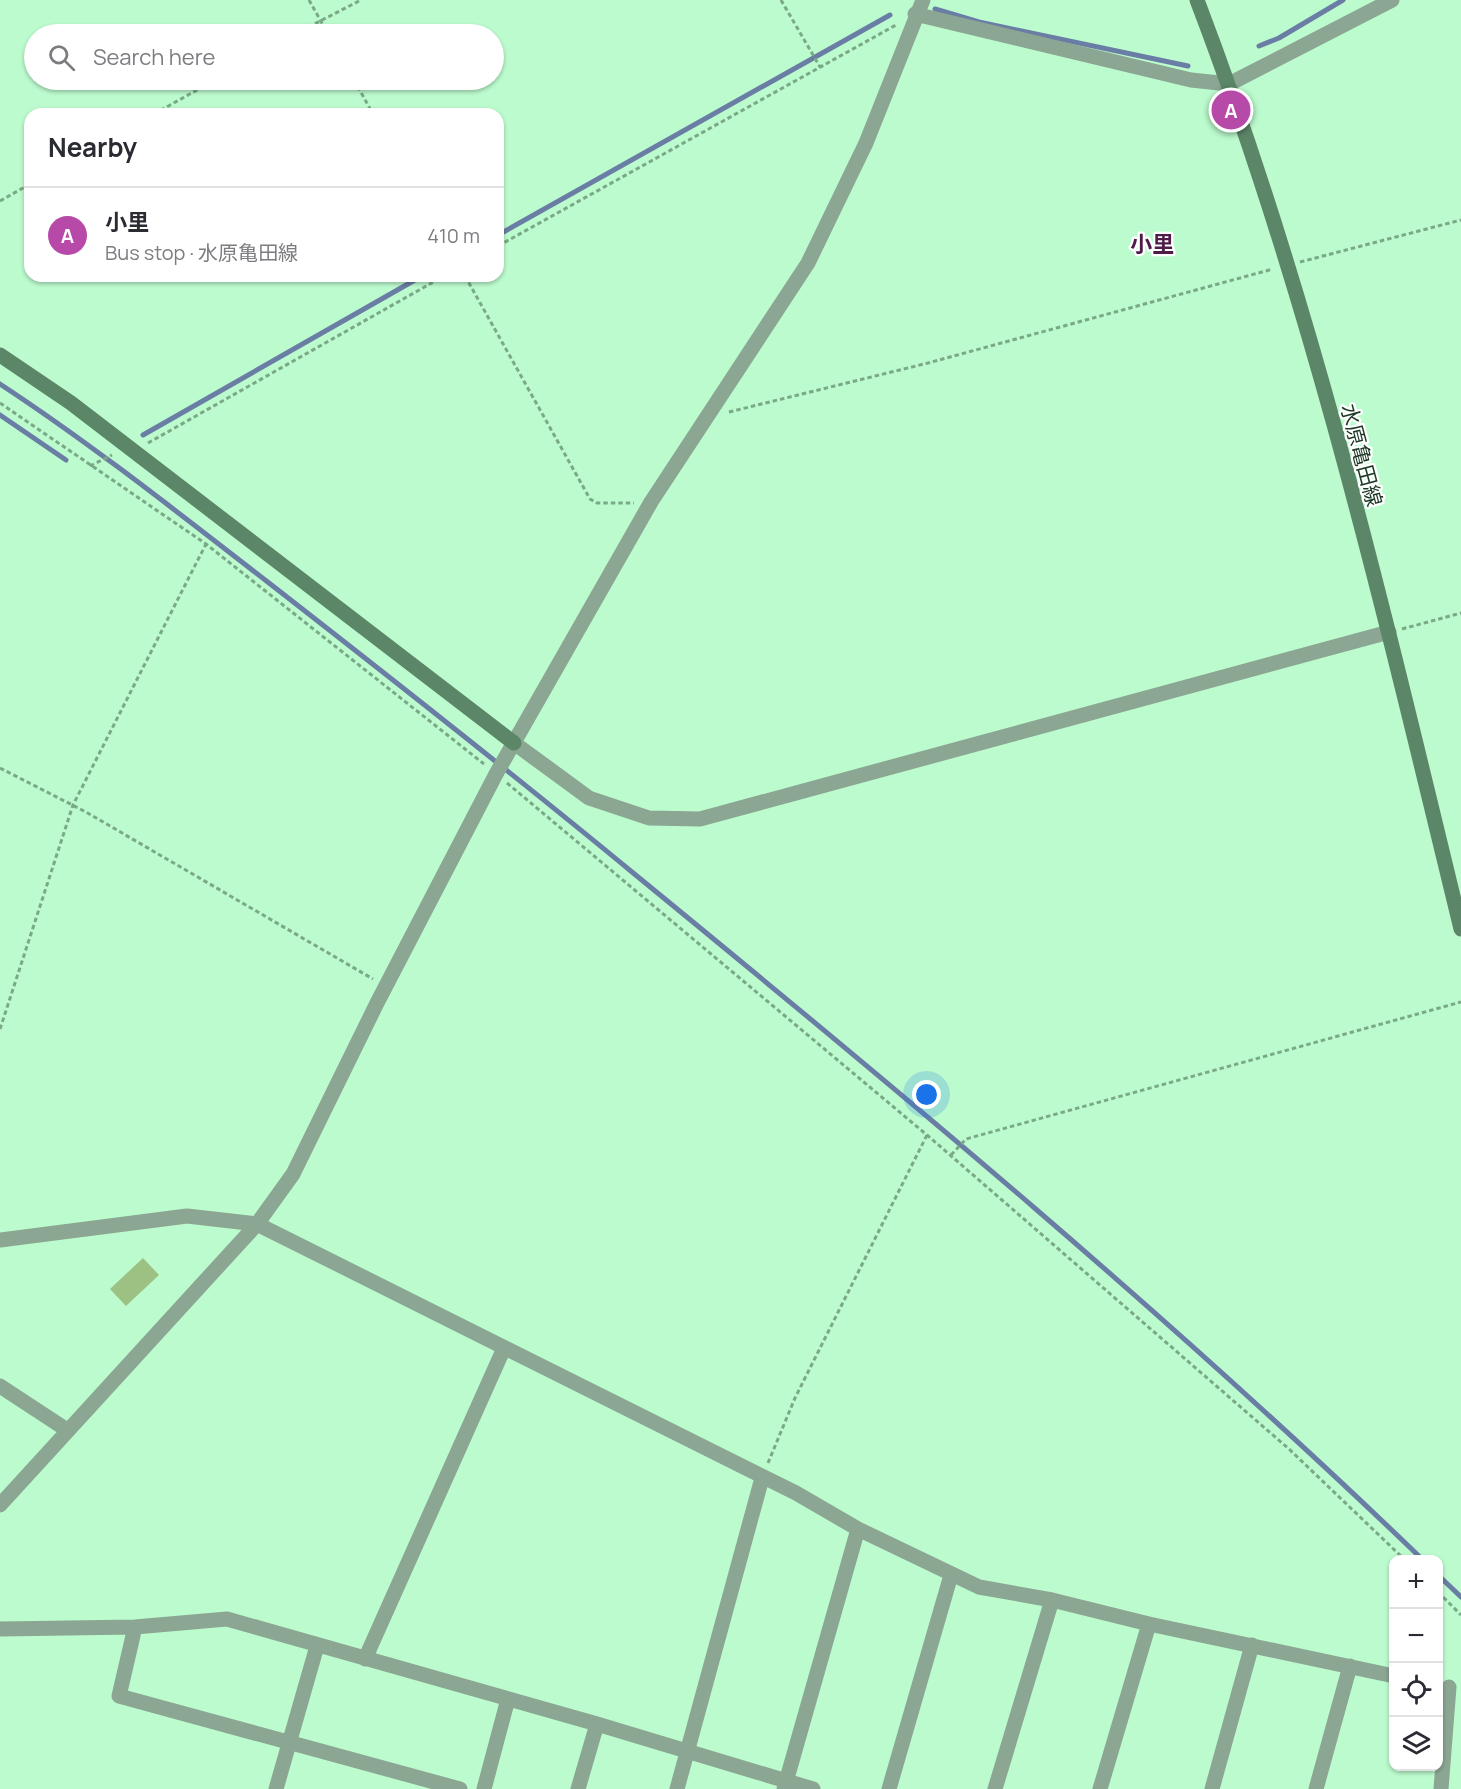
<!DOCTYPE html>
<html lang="en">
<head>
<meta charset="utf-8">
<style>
	:root { --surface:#fff; --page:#f2f2f3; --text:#2b2b33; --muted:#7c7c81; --line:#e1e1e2; --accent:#b74aa9 }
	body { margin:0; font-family:Manrope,"Noto Sans JP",sans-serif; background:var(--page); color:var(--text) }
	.controls { position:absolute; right:18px; bottom:18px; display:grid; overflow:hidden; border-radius:12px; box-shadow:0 2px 4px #0004 }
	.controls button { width:54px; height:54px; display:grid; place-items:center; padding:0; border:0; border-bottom:2px solid var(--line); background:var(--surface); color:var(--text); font:30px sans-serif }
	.you { position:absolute; left:927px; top:1095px; width:21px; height:21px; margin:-15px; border:4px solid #fff; border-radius:50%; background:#1a73e8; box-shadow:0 0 0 9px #1a73e833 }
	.badge { display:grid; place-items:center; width:39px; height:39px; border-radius:50%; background:var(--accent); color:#fff; font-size:20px; font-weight:700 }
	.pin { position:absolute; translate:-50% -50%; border:3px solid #fff; box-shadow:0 2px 6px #0006 }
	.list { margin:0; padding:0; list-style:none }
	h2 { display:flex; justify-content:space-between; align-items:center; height:78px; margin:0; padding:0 24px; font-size:26px }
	h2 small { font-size:20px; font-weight:400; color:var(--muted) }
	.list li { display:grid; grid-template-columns:39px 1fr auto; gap:18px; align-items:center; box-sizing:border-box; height:96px; padding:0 24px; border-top:2px solid var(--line) }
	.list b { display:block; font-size:22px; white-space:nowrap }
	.list p { margin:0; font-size:20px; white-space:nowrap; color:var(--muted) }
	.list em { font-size:20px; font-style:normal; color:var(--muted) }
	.icon { flex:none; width:33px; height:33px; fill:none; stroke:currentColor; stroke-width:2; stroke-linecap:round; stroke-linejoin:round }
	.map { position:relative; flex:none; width:1461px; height:1789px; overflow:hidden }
	.search { position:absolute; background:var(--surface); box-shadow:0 2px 4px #0004; left:24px; top:24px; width:480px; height:66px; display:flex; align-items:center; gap:15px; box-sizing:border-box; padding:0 21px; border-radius:33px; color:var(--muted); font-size:22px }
	.panel { position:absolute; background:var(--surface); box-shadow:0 2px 4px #0004; left:24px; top:108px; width:480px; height:174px; border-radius:18px }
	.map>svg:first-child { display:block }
</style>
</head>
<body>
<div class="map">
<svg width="1461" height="1789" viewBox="0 0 1461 1789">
	<rect width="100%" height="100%" fill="#bcfbce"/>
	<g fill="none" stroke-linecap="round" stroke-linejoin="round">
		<!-- stream -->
		<path stroke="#6a7da5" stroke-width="5" d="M935,9L979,22L1188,66
			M1259,46L1279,38L1343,0
			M498,235L890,15
			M0,384C93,445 181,515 269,583C391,678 512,773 632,872C902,1093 1171,1317 1423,1560
			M0,415L66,460
			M143,435L422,276
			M1438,1575L1461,1597"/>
	</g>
	<!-- building -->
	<path fill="#9cc182" d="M143,1258L159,1275L126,1306L110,1289Z"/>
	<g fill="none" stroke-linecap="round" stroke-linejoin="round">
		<!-- path -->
		<path stroke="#7aa987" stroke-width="3" stroke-dasharray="4.5 3" stroke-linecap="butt" d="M309,0L328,34
			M781,0L820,67
			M295,34L361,0
			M354,80L373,114
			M154,114L215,80
			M0,201L30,184
			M498,246L896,25
			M1300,262L1461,220
			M465,276L590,499L597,503H634
			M0,403L206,544L484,764
			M729,412L928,363L1273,269
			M148,443L444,276
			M90,466L112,455
			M1402,629L1461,613
			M0,768L86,812L373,979
			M507,783L927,1135L1289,1449L1405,1560
			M0,1029L73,805L206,544
			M951,1155L966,1139L1461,1002
			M768,1463L795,1398L927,1135
			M1438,1592L1461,1615"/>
		<!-- street -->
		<path stroke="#8ba692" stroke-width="15" d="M915,14L1191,80L1229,84L1392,0
			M514,743L589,798L649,818L700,819L1389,632
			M0,1240L187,1216L257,1224L796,1493L858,1529L979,1587L1052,1600L1149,1624L1394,1676
			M0,1386L67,1430
			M0,1505L257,1224L293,1174L377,1003L496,774L651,502L808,263L866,143L923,0
			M135,1627L119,1696L460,1789
			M0,1629L135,1627L227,1619L597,1724L813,1789
			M365,1659L504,1348
			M276,1789L317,1646
			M484,1789L508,1699
			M578,1789L597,1724
			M677,1789L762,1478
			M784,1789L858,1529
			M889,1789L951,1575
			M995,1789L1052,1600
			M1100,1789L1149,1624
			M1212,1789L1252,1645
			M1316,1789L1350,1666
			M1441,1789L1449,1687"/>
		<!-- secondary -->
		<path stroke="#5c8668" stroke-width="15" d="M1197,0C1312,301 1385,616 1461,929
			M0,355L71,403L514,743"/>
	</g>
	<g text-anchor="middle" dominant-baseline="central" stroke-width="4.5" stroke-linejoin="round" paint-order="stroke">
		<!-- street labels -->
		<g font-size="21" fill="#1e3826" stroke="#fff">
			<text transform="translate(1362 455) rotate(75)">水原亀田線</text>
		</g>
		<!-- neighbourhood labels -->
		<g font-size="22" font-weight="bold" fill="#4f1b48" stroke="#fff">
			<text x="1152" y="244">小里</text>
		</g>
	</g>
</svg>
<div class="controls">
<button>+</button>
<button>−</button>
<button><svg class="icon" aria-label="locate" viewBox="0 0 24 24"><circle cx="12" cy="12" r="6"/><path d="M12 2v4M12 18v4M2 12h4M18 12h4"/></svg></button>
<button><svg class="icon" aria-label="layers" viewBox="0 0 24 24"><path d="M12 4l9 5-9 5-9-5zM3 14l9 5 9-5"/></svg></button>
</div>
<div class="you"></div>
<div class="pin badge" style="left:1231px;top:110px">A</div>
<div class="search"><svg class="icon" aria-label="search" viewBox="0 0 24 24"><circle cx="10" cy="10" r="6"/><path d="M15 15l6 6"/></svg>Search here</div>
<section class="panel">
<h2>Nearby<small></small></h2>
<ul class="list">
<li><span class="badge">A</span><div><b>小里</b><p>Bus stop · 水原亀田線</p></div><em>410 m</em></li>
</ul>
</section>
</div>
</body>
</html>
